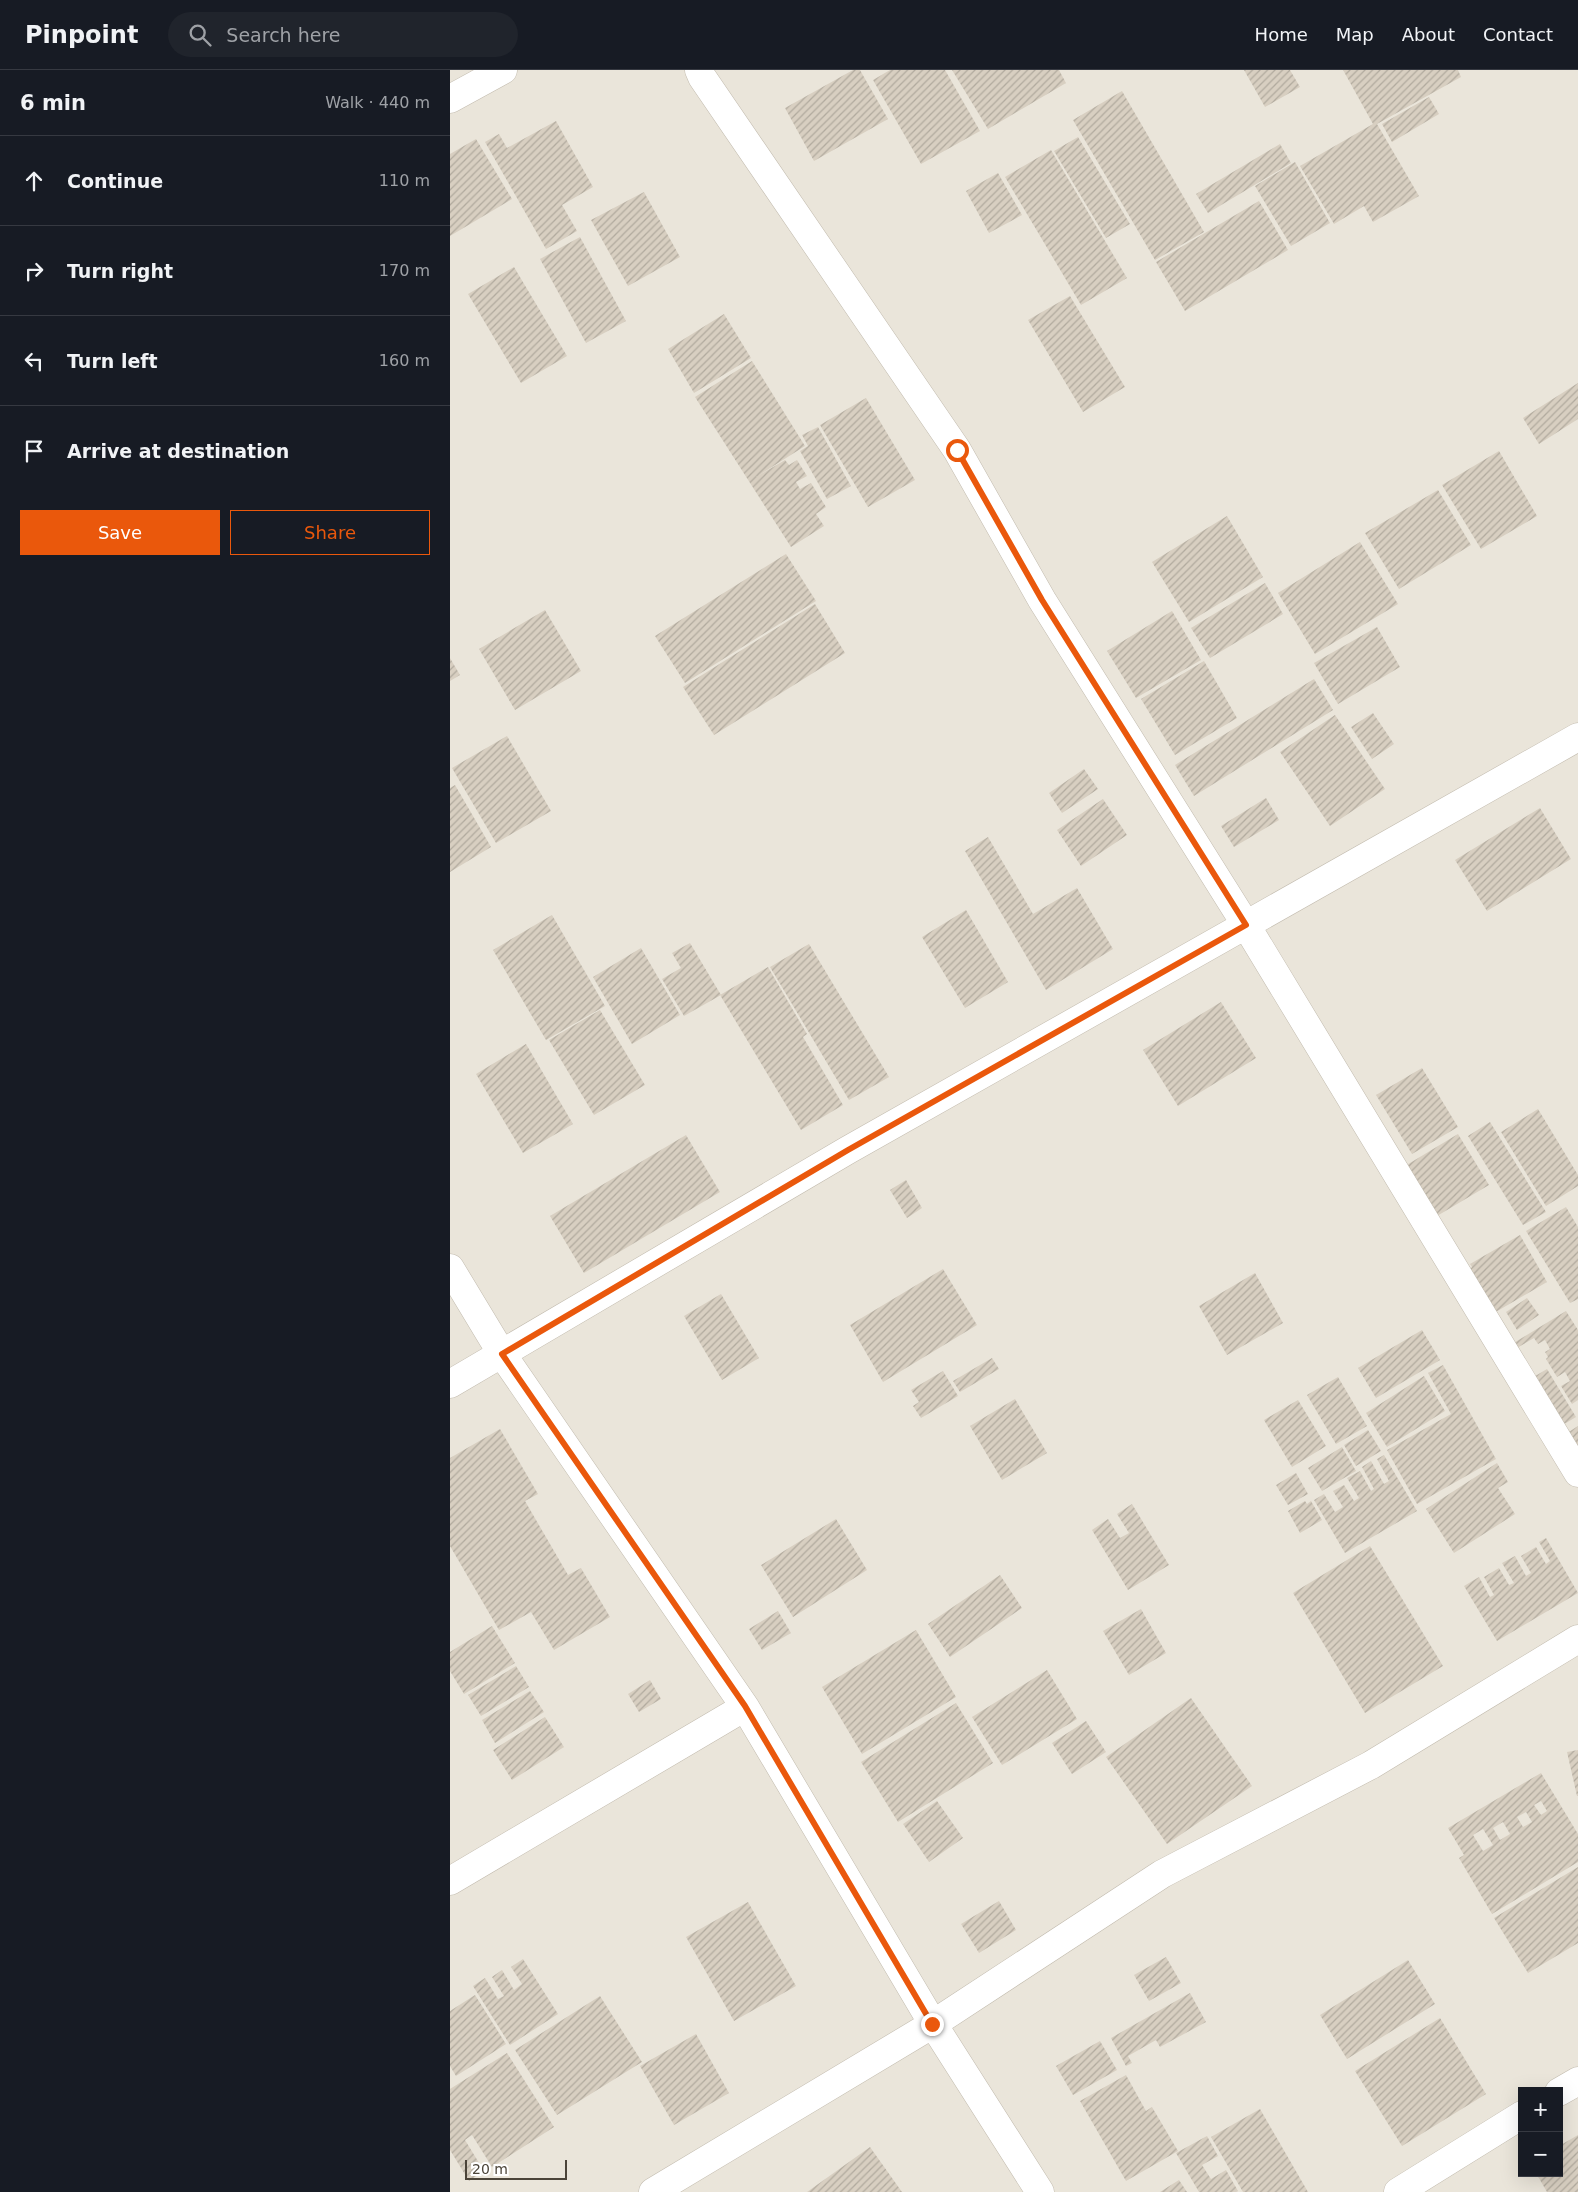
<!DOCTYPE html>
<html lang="en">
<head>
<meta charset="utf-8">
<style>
	:root { --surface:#171b24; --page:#20242c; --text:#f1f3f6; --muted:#9ea1a6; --line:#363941; --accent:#ea580c }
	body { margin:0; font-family:"DejaVu Sans",sans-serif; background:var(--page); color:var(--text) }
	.controls { position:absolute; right:15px; bottom:15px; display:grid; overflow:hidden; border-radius:0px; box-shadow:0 5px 20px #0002 }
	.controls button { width:45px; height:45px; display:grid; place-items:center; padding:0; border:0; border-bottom:1px solid var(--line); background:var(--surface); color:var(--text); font:25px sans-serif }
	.scale { position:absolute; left:15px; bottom:12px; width:102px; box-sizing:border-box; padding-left:5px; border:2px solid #4b4439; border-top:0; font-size:14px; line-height:18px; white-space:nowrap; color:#4b4439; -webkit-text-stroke:4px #fff; paint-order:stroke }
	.stop { position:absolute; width:15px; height:15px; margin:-11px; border:4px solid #ea580c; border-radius:50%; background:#fff }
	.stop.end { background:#ea580c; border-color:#fff; box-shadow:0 1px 5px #0008 }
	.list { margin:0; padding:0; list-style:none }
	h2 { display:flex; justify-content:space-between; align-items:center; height:65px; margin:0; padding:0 20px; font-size:21px }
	h2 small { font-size:16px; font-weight:400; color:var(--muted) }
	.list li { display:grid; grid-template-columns:32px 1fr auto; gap:15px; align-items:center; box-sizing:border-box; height:90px; padding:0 20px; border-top:1px solid var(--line) }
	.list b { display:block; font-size:19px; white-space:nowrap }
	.list em { font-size:16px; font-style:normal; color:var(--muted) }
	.actions { display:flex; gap:10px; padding:15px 20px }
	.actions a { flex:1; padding:11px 0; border:1px solid var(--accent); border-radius:0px; text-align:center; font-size:18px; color:var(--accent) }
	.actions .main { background:var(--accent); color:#fff }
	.icon { flex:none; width:28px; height:28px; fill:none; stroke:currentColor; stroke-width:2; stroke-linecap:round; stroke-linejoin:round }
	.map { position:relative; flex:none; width:1128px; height:2122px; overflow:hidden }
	header { display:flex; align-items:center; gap:30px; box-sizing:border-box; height:70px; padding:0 25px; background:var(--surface); border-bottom:1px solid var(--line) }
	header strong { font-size:24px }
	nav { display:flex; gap:28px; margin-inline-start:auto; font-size:18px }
	.search { width:350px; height:45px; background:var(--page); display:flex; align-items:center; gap:12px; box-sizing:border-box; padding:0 18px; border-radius:28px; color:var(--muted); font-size:19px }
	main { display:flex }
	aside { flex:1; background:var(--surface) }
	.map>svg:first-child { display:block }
</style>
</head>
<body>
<header>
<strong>Pinpoint</strong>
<div class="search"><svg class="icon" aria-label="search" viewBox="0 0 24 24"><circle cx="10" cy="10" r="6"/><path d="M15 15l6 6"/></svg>Search here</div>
<nav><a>Home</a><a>Map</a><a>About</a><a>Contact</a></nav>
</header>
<main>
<aside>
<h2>6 min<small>Walk · 440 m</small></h2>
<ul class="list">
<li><svg class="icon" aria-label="ahead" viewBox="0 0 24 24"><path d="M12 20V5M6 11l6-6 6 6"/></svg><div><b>Continue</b></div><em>110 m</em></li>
<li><svg class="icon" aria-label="right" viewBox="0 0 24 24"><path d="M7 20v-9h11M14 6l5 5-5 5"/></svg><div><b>Turn right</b></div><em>170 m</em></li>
<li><svg class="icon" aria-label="left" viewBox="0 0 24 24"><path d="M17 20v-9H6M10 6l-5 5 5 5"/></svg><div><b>Turn left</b></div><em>160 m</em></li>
<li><svg class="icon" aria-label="arrive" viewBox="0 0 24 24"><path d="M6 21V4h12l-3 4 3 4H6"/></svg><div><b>Arrive at destination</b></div></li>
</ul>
<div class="actions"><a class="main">Save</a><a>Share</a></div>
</aside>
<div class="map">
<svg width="1128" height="2122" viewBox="0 0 1128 2122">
	<defs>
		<pattern id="building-hatch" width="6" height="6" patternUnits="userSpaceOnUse" patternTransform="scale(1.25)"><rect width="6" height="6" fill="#d8cfc1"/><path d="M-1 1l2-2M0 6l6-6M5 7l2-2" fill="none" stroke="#b1aa9e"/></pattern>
	</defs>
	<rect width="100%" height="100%" fill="#f6f3ec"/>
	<!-- residential -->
	<path fill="#eae5da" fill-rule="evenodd" d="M0,0H1128V2122H0ZM1072,2021H1109V2103H1072Z"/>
	<!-- building -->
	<path fill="url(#building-hatch)" fill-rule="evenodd" d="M403,0H410L438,49L364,91L335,38Z
		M440,0H495L530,61L471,94L423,10Z
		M502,0H609L616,13L538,59Z
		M794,0H840L850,17L815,37Z
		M893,0H1008L1011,7L927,54L969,126L923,152L914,136L884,154L850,96L923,54Z
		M672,21L754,162L705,190L623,50Z
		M979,27L989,44L942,72L932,54Z
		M106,51L143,117L112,135L127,161L96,179L35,72L49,64L57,78Z
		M628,67L680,154L656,168L604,81Z
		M26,69L62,129L0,166V84Z
		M830,74L841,93L758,143L746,124Z
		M601,80L677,208L631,235L555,107Z
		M845,92L880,153L841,176L805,116Z
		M548,103L572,145L539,163L516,121Z
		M194,122L230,187L178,216L141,150Z
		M809,131L838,180L735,241L706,192Z
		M130,167L176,251L136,273L90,189Z
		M64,197L117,286L71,313L18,224Z
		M620,226L675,317L633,342L578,250Z
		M274,244L301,288L244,323L218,279Z
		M302,291L355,376L306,407L335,390L339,395L347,390L357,406L346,412L350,419L361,413L376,437L366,444L374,456L341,477L245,327Z
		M1128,313V349L1089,374L1073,348Z
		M416,328L465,410L418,437L370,355Z
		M368,357L401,416L377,429L350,381L358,376L352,365Z
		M1049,381L1087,446L1031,479L992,415Z
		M988,420L1021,475L949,519L915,463Z
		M777,446L813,507L739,552L702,492Z
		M910,472L948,534L865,584L828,523Z
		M336,484L366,531L235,613L205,566Z
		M815,513L833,544L760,588L741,558Z
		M365,534L395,583L264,665L233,617Z
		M95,540L131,601L65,640L29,579Z
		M722,541L751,590L686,628L657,581Z
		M927,557L950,597L888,634L864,593Z
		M0,588L10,605L0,611Z
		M754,591L787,648L725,685L691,629Z
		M864,609L883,640L744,726L725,695Z
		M923,643L944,674L922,689L901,657Z
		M885,645L935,719L880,756L830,682Z
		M57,666L101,741L46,773L2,698Z
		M634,699L648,719L612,743L599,723Z
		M5,715L41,777L0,802V718Z
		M816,728L829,750L784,777L771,756Z
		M653,729L677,765L631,796L607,760Z
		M1090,738L1121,789L1037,841L1005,790Z
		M538,767L583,844L627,818L663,879L596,920L515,781Z
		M516,840L558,912L515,938L472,867Z
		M102,845L155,936L96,970L43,880Z
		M240,873L271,925L234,946L212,909L231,898L222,883Z
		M359,874L439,1007L399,1030L320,897Z
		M191,878L230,945L182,974L143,907Z
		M318,897L357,964L353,967L393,1035L351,1060L270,925Z
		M771,932L806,988L728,1036L693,980Z
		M150,940L195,1015L144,1045L99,970Z
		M76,974L123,1054L73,1083L26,1004Z
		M972,998L1008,1057L962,1084L926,1025Z
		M1088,1039L1128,1105V1116L1096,1136L1051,1062Z
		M1040,1052L1096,1142L1073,1155L1018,1066Z
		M1008,1064L1039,1115L987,1146L950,1099Z
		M236,1065L270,1122L134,1203L100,1146Z
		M456,1110L472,1138L457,1148L440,1120Z
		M1116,1137L1128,1157V1229L1120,1233L1076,1161Z
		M1070,1165L1097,1212L1044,1243L1020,1199L1022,1197L1020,1194Z
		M493,1199L527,1255L433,1312L400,1255Z
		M805,1203L833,1253L777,1285L749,1236Z
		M271,1224L309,1288L272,1310L234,1246Z
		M1077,1228L1089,1245L1067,1260L1056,1242Z
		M1116,1241L1128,1260V1330L1122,1334L1111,1316L1120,1311L1115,1302L1107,1307L1096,1289L1098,1287L1095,1282L1100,1279L1095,1270L1088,1274L1084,1268L1065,1279L1062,1274Z
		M972,1260L990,1290L926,1328L908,1298Z
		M542,1288L549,1299L510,1322L503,1311Z
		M993,1295L1046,1389L967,1434L937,1380L1001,1344L978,1303Z
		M1097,1299L1126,1347L1106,1359L1077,1311Z
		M493,1301L508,1326L471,1348L463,1336L469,1332L461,1320Z
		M974,1306L995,1341L937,1377L916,1343Z
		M888,1307L917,1356L886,1374L857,1325Z
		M565,1329L597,1383L552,1410L520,1356Z
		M848,1330L876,1376L842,1397L814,1350Z
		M1128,1356V1396L1111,1367Z
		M50,1359L88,1424L75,1431L118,1505L131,1498L160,1547L104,1580L81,1542L49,1560L0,1476V1388Z
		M918,1360L931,1381L906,1396L894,1375Z
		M892,1377L906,1401L872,1421L858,1398Z
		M934,1385L967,1441L895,1483L864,1430L874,1424L885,1442L893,1437L883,1421L894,1415L904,1431L909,1428L897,1408L910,1401L921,1421L924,1419L912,1397L921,1391L934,1414L939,1411L927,1389Z
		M1047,1393L1058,1412L1048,1418L1065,1444L1004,1483L976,1439Z
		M846,1403L858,1424L838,1435L826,1415Z
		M855,1431L857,1434L861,1431L872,1450L850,1463L838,1441Z
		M682,1434L719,1495L678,1520L642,1460L658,1449L670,1468L679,1463L667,1444Z
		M386,1449L417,1500L343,1547L311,1495Z
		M1096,1468L1128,1523L1047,1571L1014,1516L1029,1507L1040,1527L1044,1525L1034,1507L1049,1498L1059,1515L1064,1513L1052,1493L1065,1486L1076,1506L1081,1503L1071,1486L1086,1477L1096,1494L1100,1491L1089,1472Z
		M920,1476L993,1596L915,1643L843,1523Z
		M550,1505L572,1538L500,1587L478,1554Z
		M691,1539L716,1583L679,1605L653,1561Z
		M328,1541L341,1563L312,1580L299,1559Z
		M42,1556L65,1593L14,1624L0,1601V1582Z
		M466,1560L506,1627L412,1684L372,1617Z
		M66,1596L79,1617L31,1646L18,1625Z
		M597,1600L627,1649L552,1695L522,1647Z
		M200,1610L211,1629L189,1642L178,1624Z
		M80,1621L94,1642L45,1673L32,1650Z
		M741,1628L802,1716L717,1774L656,1687Z
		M506,1633L543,1693L448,1752L411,1692Z
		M95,1647L114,1677L62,1710L43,1680Z
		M636,1651L656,1682L622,1704L602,1673Z
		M1128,1680V1726H1127L1117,1682Z
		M1091,1703L1128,1764V1792L1042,1844L1009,1788L1014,1785L998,1758ZM1091,1731L1097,1741L1091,1745L1084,1735ZM1076,1742L1082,1752L1073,1757L1067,1747ZM1053,1752L1060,1764L1050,1770L1043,1758ZM1033,1759L1043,1775L1033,1781L1023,1765Z
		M487,1731L513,1768L479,1792L453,1754Z
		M1128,1797V1873L1078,1903L1044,1848Z
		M549,1831L566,1860L529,1883L511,1854Z
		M298,1832L346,1916L284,1951L236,1867Z
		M716,1887L731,1913L699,1931L684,1905Z
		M73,1889L108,1944L60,1975L23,1916L35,1908L48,1929L54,1926L42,1907L52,1900L64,1920L72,1914L61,1897Z
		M958,1890L985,1934L897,1989L870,1945Z
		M740,1923L756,1952L710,1977L706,1970L678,1986L682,1993L676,1996L661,1968Z
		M25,1925L56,1974L6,2006L0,1996V1941Z
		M150,1926L192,1992L107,2045L65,1980Z
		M990,1948L1036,2024L952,2076L905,2001Z
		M246,1964L279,2023L224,2055L190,1996Z
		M650,1971L667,2000L623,2025L606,1996Z
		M57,1983L104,2057L42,2097L22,2065L15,2070L34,2101L19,2111L0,2080V2019Z
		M676,2005L696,2041L702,2037L728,2081L676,2111L630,2031Z
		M810,2039L858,2122H793L761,2067Z
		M1128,2065V2122H1097L1086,2103H1109V2076Z
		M757,2066L768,2086L752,2095L761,2109L776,2100L788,2121L786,2122H749L726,2083Z
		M420,2077L452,2122H357Z
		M729,2110L737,2122H710Z"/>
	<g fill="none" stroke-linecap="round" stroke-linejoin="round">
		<!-- minor casing -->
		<g stroke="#c2bbae" stroke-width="29">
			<path id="minor" d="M249,0L252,7L507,380L592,530L796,855L1128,1403
				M0,29L53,0
				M0,1198L52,1284L295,1637L483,1954L590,2122
				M0,1314L398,1080L1128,667
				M0,1811L295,1637
				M1109,2022L1128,2011
				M203,2122L483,1954L712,1804L921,1695L1128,1569
				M948,2122L1072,2045"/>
		</g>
		<!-- minor -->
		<use href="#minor" stroke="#fff" stroke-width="28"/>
	</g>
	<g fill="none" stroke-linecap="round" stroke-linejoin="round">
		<!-- route -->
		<path stroke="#ea580c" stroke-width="6" d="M482,1954L295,1636L52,1284L398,1080L796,855L592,530L507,380"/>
	</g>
</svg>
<div class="controls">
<button>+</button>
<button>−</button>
</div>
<div class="scale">20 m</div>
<div class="stop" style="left:507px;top:380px"></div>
<div class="stop end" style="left:482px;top:1954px"></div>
</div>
</main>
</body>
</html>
